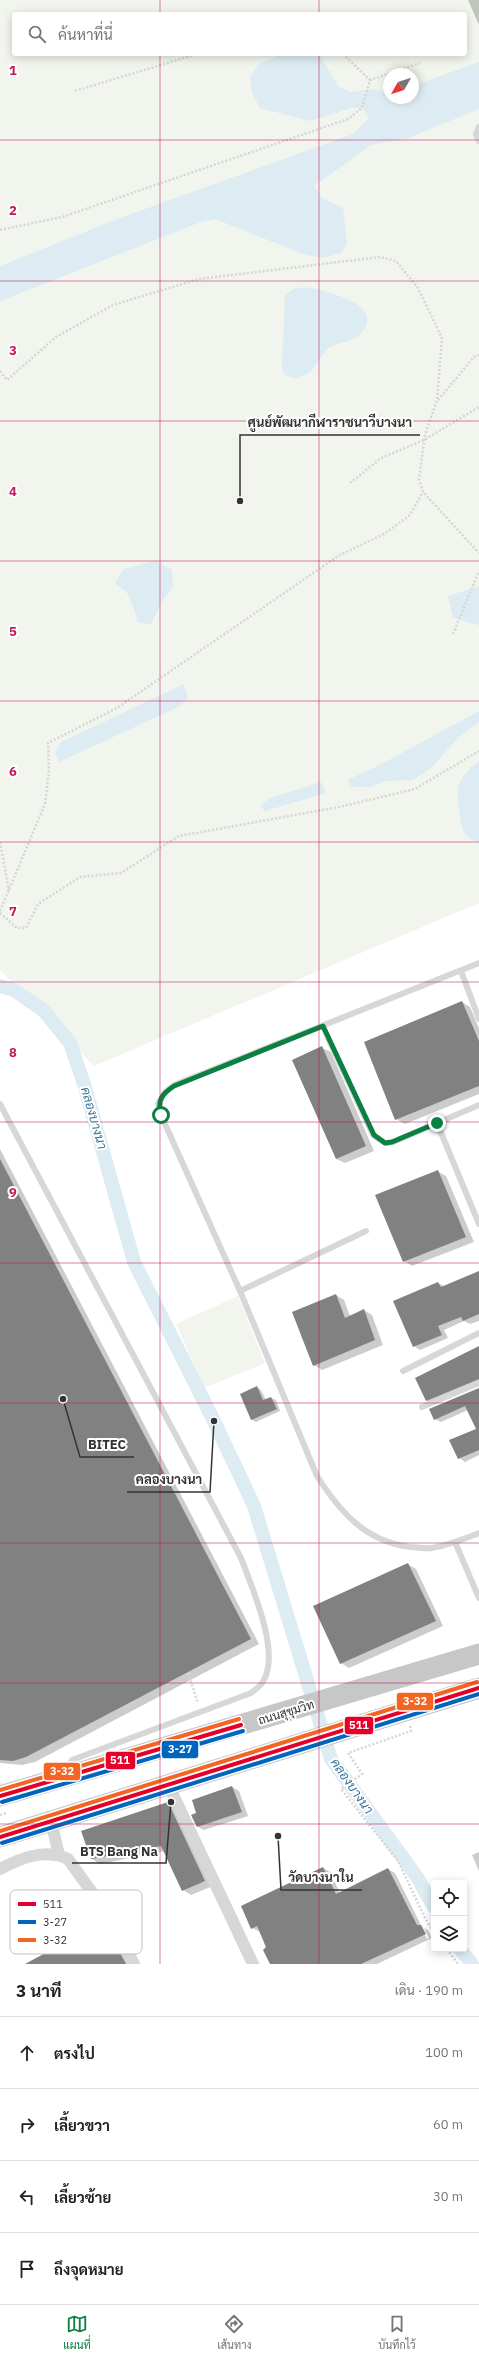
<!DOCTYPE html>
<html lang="th">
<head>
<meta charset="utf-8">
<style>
	:root { --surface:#fff; --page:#f2f2f2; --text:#202124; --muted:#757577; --line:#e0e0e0; --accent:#0b8043 }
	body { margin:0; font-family:"IBM Plex Sans",Sarabun,sans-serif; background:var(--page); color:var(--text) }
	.controls { position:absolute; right:12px; bottom:12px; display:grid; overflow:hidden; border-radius:4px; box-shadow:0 2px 10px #0003 }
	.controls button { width:36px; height:36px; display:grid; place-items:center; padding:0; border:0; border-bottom:1px solid var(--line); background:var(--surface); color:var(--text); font:20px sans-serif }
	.compass { position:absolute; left:383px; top:68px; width:36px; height:36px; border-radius:50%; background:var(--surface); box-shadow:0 2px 10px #0003; rotate:231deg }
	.stop { position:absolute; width:12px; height:12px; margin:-9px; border:3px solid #0b8043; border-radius:50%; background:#fff }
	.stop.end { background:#0b8043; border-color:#fff; box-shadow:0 1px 4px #0008 }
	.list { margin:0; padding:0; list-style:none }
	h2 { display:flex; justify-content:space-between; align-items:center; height:52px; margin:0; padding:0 16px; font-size:17px }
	h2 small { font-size:13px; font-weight:400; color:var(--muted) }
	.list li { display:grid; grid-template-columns:26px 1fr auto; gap:12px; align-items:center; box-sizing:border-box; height:72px; padding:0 16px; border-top:1px solid var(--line) }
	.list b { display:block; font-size:15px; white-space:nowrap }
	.list em { font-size:13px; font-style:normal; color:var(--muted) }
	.icon { flex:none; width:22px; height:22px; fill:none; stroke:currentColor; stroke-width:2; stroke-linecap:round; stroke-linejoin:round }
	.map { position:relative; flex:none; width:479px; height:1964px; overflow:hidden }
	.search { position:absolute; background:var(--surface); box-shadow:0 2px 10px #0003; left:12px; right:12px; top:12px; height:44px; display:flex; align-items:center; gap:10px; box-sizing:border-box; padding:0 14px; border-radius:4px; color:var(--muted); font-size:15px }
	.sheet { height:340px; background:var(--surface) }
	nav { display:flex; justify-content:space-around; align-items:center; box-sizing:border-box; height:56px; border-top:1px solid var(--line); background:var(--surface); font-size:11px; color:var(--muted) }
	nav a { display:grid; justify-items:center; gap:2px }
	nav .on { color:var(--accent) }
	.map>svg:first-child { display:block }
</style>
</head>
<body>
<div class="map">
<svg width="479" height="1964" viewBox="0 0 479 1964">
	<rect width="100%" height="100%" fill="#fff"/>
	<!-- green -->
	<path fill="#f1f5ed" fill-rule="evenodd" d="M0,0H479V903L94,1066L0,970ZM14,14H465V54H14ZM389,74H413V98H389Z
		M238,1296L265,1363L204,1388L176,1324Z"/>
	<!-- water -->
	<path fill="#ddebf3" d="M282,54H319L338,86L350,92L374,89L389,93V98H413V86L479,62V109L408,138L371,145L314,186L322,198L343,208L347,244L341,253L323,258L306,255L215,219L201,222L0,301V266L112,221L353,134L369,118L362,108H351L310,121L260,108L252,93L250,76L260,64Z
		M306,287C326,291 390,305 359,335C350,344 339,341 329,348C320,355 317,368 307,374C303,376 297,377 293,378L284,374L282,366L285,296L293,289Z
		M155,561L172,570L173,587L164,598L151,624L139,623L128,594L115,583L124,569Z
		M479,586V625L453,618L448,596Z
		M184,684L188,698L178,707L59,762L55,752L61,742Z
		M479,711V722L459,737L432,767L413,780L385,781L371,787H352L347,780L374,768Z
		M479,761V842C473,841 467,838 464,832C460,823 456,794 459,785C462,775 472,767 479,761Z
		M321,782L326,793L265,811L260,806L268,799Z"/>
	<!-- shadow -->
	<path fill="#0003" fill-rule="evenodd" d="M468,0H479V25Z
		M462,1002L470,1007L479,1028V1094L405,1124L396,1119Z
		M322,1048L331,1052L374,1151L345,1163L336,1159Z
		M0,1149L259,1644L35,1762L22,1765L0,1763Z
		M437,1171L446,1176L474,1242L412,1266L404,1261Z
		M479,1272V1321L470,1324L464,1321L444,1330L448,1338L420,1350L414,1346L438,1283L444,1286Z
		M336,1295L344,1300L350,1316L364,1310L372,1315L383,1345L322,1370L314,1365Z
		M479,1349V1383L432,1403L426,1400Z
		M257,1387L261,1390L266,1400L271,1398L276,1400L280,1411L256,1422L252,1420L241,1395Z
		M479,1389V1455L465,1462L459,1458L478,1429L468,1410L441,1422L435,1419Z
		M407,1564L416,1569L443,1626L349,1668L341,1663Z
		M232,1787L239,1791L248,1816L204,1830L198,1827Z
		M167,1803L176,1808L213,1886L191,1895L183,1890L165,1851L100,1864L92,1859Z
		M479,1852V1871L472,1855Z
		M323,1868L330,1872L340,1893L388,1869L395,1873L422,1927L428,1930L432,1938L377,1964H271L261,1932L252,1928ZM421,1928H424L429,1938L427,1939Z
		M103,1923L112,1928L131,1964H27Z"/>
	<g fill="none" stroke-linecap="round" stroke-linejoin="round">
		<!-- canal -->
		<path stroke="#ddebf3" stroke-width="14" d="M0,986L14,990L44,1011L70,1043L84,1084L134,1262L214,1421L254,1506L331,1759L417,1877L434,1907
			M460,1949L472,1964"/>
	</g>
	<!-- building -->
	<path fill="#818181" d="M462,1001L479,1041V1086L395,1120L364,1042Z
		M322,1046L366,1146L336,1159L292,1060Z
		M0,1159L251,1639L26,1757L13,1761L0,1760Z
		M438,1170L466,1237L403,1262L375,1195Z
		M479,1271V1314L463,1321L461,1317L438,1326L442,1335L413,1347L393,1301L438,1282L441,1287Z
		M336,1294L345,1318L364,1309L375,1340L313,1366L292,1312Z
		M479,1346V1379L426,1401L415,1378Z
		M257,1386L263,1400L271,1397L277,1409L251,1420L240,1394Z
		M479,1388V1450L458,1459L449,1440L476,1429L465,1406L434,1420L429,1409Z
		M408,1563L436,1621L340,1664L313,1606Z
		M232,1786L242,1812L197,1827L191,1815L196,1813L192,1800Z
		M168,1802L205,1881L182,1891L161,1846L91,1859L81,1831Z
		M323,1867L336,1894L388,1868L417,1925H421L426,1934L361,1964H270L263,1950L266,1947L257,1926L251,1929L241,1906Z
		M103,1922L126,1964H25Z"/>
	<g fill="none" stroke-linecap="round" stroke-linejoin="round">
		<!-- path -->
		<path stroke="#d6d6d6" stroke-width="2.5" stroke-dasharray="2 2" stroke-linecap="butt" d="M343,54L370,80
			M75,91L197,54
			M0,230L62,217L348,119L362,108L370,80L420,63
			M0,371L7,380L56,337L113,305L199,279L380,257L396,261L418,288L442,338L437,400L425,435L419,479L423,492L479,553
			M438,400L474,357L479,355
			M350,483L381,458L424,440L479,407
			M453,634L479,571
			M0,842L9,891
			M0,911L45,804L49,772L48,743L117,708L338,556L384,534L410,515L423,492
			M0,913L17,928H26L38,904L80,877L121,873L179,836L339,807L415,789L479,751
			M188,1673L198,1703
			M410,1726L411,1731L348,1753L362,1774L341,1789L398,1861L426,1920L434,1932
			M0,1815L6,1813
			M447,1949L458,1964"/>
		<!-- service -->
		<path stroke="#d7d7d7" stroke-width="6" d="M479,127L476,134L479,141
			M479,963L174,1085L165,1092L158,1104L161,1115L240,1291L317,1476C340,1512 366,1542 411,1547C418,1547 426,1549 432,1548C449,1545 464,1539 479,1533
			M461,971L479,1019
			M323,1027L373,1135L385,1143L393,1142L479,1105
			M0,1104L241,1558C252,1588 280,1650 264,1680C261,1686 256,1689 251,1693L72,1760L69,1764L70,1773
			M437,1123L479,1224
			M240,1291L366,1231
			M403,1371L479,1333
			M422,1407L479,1383
			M455,1542L479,1598"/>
		<!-- minor -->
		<path stroke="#d7d7d7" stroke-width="12" d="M168,1784L253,1964
			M51,1821L59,1855
			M0,1869C21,1858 45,1848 68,1859L109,1916L134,1964"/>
		<!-- trunk -->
		<path stroke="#c7c7c7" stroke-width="21" d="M0,1796L479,1654
			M0,1837L479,1688"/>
		<!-- bus-1 casing -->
		<g stroke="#fff" stroke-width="7">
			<path id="bus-1" d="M0,1796L241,1725
				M0,1837L479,1688"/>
		</g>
		<!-- bus-2 casing -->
		<g stroke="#fff" stroke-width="7">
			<path id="bus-2" d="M2,1802L243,1731
				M2,1843L479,1694"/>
		</g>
		<!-- bus-3 casing -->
		<g stroke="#fff" stroke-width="7">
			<path id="bus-3" d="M0,1790L239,1719
				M0,1831L477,1682"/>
		</g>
		<!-- bus-1 -->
		<use href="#bus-1" stroke="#e4002b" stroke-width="4"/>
		<!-- bus-2 -->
		<use href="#bus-2" stroke="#0065bd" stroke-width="4"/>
		<!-- bus-3 -->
		<use href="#bus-3" stroke="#f26522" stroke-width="4"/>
	</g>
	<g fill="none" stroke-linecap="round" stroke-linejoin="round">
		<!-- route -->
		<path stroke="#0b8043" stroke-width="5" d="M161,1115C157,1100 162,1094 174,1086L323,1026L374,1135L385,1143L392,1142L437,1123"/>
	</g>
	<!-- grid -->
	<path fill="none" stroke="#c2185b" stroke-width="1" stroke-opacity="0.55" d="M160,0V14M319,0V14M160,54V1964M319,54V1964M0,140H479M0,281H479M0,421H479M0,561H479M0,701H479M0,842H479M0,982H479M0,1122H479M0,1263H479M0,1403H479M0,1543H479M0,1683H479M0,1824H479"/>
	<g text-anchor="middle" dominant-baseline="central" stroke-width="4" stroke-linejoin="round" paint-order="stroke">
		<!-- street labels -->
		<g font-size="12" fill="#333" stroke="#fff">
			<text transform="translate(286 1712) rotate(-17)">ถนนสุขุมวิท</text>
		</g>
		<!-- water labels -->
		<g font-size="13" font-style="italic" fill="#3f7597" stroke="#fff">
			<text transform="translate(94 1118) rotate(74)">คลองบางนา</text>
			<text transform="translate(352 1786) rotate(55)">คลองบางนา</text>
		</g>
	</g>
	<!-- legend -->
	<rect x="10" y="1890" width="132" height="64" rx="6" fill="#fff" stroke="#c2c2c2" stroke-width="1"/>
	<rect x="18" y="1902" width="18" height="4" fill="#e4002b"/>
	<rect x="18" y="1920" width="18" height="4" fill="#0065bd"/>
	<rect x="18" y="1938" width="18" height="4" fill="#f26522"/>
	<g font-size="11" fill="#333">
		<text x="43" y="1908">511</text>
		<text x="43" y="1926">3-27</text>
		<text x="43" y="1944">3-32</text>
	</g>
	<g font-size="13" text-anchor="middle" font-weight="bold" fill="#c2185b" stroke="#fff" stroke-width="4" stroke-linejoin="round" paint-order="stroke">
		<text x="13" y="75">1</text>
		<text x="13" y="215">2</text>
		<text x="13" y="355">3</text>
		<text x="13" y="496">4</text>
		<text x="13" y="636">5</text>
		<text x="13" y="776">6</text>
		<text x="13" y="916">7</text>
		<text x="13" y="1057">8</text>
		<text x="13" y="1197">9</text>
	</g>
	<!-- callouts -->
	<path fill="none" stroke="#333" stroke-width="1.5" d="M240 501L240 435H420M63 1399L80 1457H134M214 1421L210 1492H127M171 1802L166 1863H72M278 1836L281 1890H362"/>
	<g fill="#333" stroke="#fff" stroke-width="1.5">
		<circle cx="240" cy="501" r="4"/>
		<circle cx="63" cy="1399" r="4"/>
		<circle cx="214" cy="1421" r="4"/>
		<circle cx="171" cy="1802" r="4"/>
		<circle cx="278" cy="1836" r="4"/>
	</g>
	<g font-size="13" text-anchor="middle" font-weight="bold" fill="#333" stroke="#fff" stroke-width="4" stroke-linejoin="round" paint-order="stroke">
		<text x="330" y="427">ศูนย์พัฒนากีฬาราชนาวีบางนา</text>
		<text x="107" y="1449">BITEC</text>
		<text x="169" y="1484">คลองบางนา</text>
		<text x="119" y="1856">BTS Bang Na</text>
		<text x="321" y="1882">วัดบางนาใน</text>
	</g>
	<g stroke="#fff" stroke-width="1.5">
		<rect x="396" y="1692" width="38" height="19" rx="4" fill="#f26522"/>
		<rect x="344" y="1716" width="30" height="19" rx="4" fill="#e4002b"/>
		<rect x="161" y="1740" width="38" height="19" rx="4" fill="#0065bd"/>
		<rect x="105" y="1751" width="31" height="19" rx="4" fill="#e4002b"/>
		<rect x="43" y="1762" width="38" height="19" rx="4" fill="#f26522"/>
	</g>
	<g font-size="11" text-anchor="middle" font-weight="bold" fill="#fff">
		<text x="415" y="1705">3-32</text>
		<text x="359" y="1729">511</text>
		<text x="180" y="1753">3-27</text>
		<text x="120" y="1764">511</text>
		<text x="62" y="1775">3-32</text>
	</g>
</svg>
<div class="controls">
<button><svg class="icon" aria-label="locate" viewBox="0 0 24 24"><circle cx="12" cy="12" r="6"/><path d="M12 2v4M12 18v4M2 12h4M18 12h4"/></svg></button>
<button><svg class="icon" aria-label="layers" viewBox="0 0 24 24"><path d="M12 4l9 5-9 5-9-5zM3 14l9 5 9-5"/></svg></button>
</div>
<svg class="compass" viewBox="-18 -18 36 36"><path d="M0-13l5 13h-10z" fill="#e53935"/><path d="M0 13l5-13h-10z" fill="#757577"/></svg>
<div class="stop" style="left:161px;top:1115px"></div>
<div class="stop end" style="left:437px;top:1123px"></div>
<div class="search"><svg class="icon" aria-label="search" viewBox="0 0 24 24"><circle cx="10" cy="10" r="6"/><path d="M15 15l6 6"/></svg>ค้นหาที่นี่</div>
</div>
<section class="sheet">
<h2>3 นาที<small>เดิน · 190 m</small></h2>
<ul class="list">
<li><svg class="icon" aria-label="ahead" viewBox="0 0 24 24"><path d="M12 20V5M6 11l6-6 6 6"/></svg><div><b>ตรงไป</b></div><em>100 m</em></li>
<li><svg class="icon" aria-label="right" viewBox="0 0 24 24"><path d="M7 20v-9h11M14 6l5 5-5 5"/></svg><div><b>เลี้ยวขวา</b></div><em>60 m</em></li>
<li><svg class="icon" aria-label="left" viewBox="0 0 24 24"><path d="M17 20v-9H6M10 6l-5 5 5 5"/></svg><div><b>เลี้ยวซ้าย</b></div><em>30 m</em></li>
<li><svg class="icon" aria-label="arrive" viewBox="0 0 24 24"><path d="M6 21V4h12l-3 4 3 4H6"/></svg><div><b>ถึงจุดหมาย</b></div></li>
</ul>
</section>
<nav>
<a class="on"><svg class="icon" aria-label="map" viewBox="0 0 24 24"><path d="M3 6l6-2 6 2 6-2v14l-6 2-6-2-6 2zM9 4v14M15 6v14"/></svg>แผนที่</a>
<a><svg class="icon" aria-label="directions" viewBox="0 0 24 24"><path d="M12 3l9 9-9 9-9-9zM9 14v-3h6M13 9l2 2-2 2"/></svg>เส้นทาง</a>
<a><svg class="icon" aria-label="saved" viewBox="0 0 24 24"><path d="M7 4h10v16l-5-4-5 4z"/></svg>บันทึกไว้</a>
</nav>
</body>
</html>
